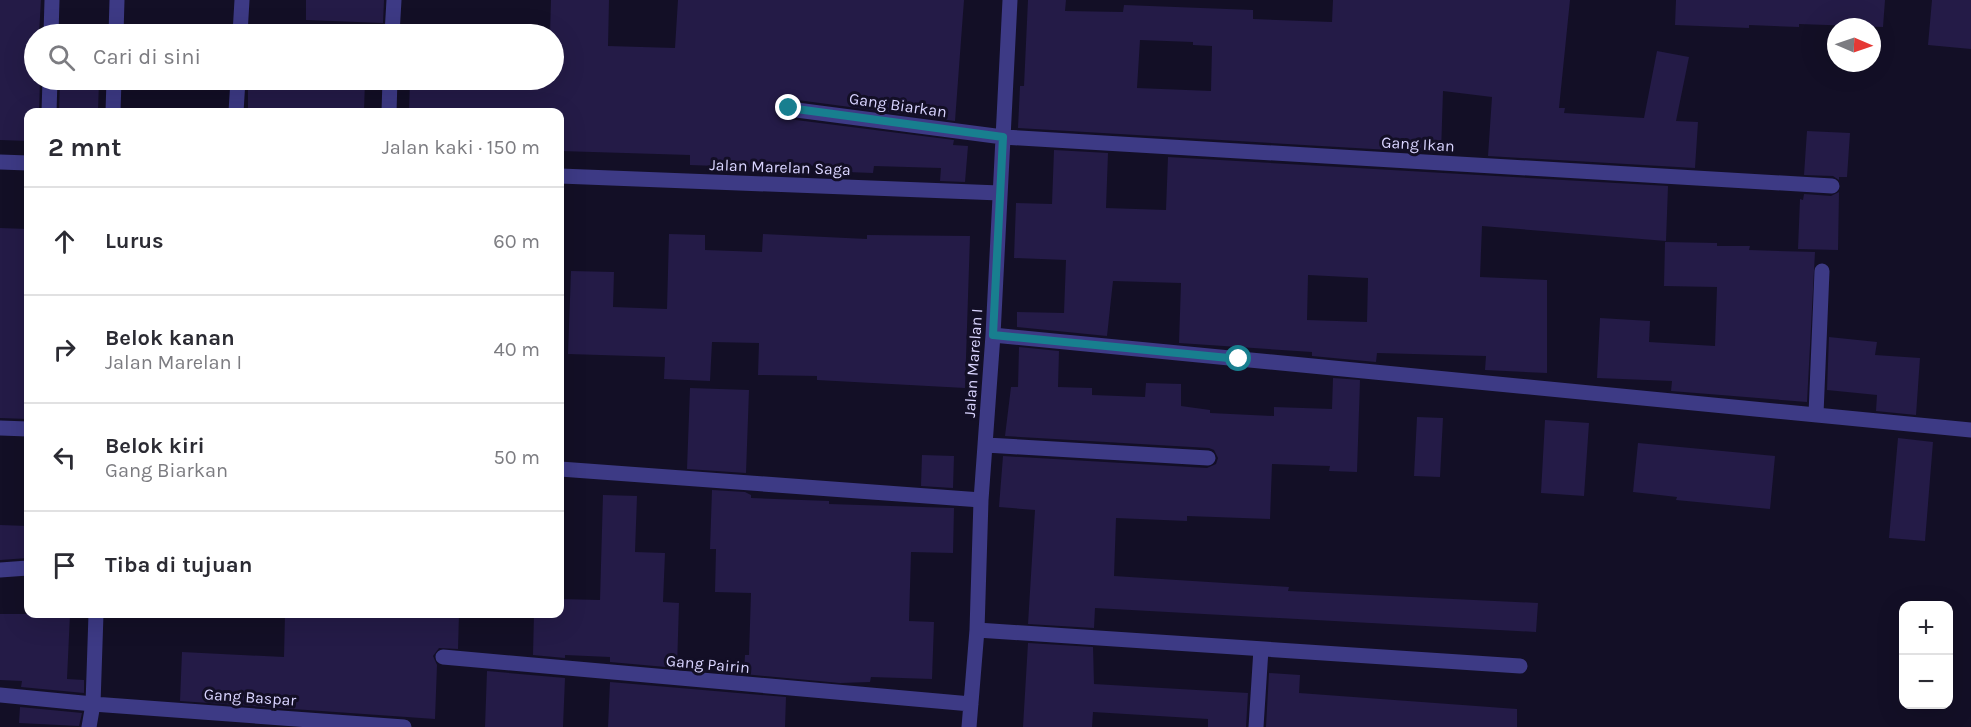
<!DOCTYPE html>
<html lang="id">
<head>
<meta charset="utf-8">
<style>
	:root { --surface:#fff; --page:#f2f2f3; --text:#2b2b33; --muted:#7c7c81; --line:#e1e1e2 }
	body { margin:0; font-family:Karla,sans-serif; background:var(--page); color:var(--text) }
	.controls { position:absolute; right:18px; bottom:18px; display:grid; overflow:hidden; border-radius:12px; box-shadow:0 6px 24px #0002 }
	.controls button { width:54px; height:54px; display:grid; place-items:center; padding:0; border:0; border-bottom:2px solid var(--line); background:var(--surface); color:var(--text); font:30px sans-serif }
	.compass { position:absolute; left:1827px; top:18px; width:54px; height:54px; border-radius:50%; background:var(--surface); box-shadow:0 6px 24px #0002; rotate:92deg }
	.stop { position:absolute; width:18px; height:18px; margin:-14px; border:4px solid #187f8f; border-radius:50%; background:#fff }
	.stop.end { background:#187f8f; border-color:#fff; box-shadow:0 2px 6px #0008 }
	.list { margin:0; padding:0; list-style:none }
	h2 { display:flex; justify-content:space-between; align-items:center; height:78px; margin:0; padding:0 24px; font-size:26px }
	h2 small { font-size:20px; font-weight:400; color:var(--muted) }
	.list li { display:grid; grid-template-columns:39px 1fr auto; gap:18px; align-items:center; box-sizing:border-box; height:108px; padding:0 24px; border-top:2px solid var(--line) }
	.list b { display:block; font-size:22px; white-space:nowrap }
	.list p { margin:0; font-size:20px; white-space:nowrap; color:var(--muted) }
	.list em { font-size:20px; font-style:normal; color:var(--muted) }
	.icon { flex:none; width:33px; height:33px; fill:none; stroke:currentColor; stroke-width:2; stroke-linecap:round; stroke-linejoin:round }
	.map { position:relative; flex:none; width:1971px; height:727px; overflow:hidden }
	.search { position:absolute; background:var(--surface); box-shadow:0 6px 24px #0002; left:24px; top:24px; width:540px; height:66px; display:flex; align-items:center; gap:15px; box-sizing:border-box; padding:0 21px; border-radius:33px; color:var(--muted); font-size:22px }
	.panel { position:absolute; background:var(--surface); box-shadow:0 6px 24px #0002; left:24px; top:108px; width:540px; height:510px; border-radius:12px }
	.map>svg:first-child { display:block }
</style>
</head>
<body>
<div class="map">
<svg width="1971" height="727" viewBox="0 0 1971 727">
	<rect width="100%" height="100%" fill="#130f26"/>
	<!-- building -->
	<path fill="#241b47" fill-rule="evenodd" d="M0,0H41L39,34H34V80H40L39,112H28V141L0,140Z
		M306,0H384L383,23L306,20Z
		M551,0H609L608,46L675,48L678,0H964L955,121L790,99L782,103L779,108L783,116L788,119L954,140L953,145L968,146L965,182L940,181L941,168L874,166L873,173L847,172V167L796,165V169L690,165V155L560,151V112H409L410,80H554V34H550Z
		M1028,0H1066L1065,11L1123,12L1124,5L1253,10V19L1332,22L1333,0H1570L1559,108H1565L1564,113L1644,118L1657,51L1689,57L1676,121L1698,122L1695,168L1488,156L1492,97L1443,91L1441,153L1018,128L1020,86H1024ZM1140,40L1193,42V45L1212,46L1211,91L1137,88Z
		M1676,0H1885L1883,27L1799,24V27L1749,25V28L1675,25Z
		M1932,0H1971V49L1928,45Z
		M60,80H99L98,112H59Z
		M248,80L335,82V80H365L364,112H248Z
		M1807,131L1850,133L1847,177H1839V180L1833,176L1804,175Z
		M1054,150L1108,153L1106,208L1166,210L1168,157L1668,186L1666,241L1482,226L1480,277L1547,280V373L1485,370L1486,356L1377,353L1376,362L1312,356V352L1179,343L1181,283L1113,281L1107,336L1017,327V312L1064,313L1066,260L1014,258L1016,203L1052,204ZM1308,275L1368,278L1367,322L1307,320Z
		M1839,192L1838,250L1798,249L1800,199L1803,200L1804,194L1831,196Z
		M0,228L28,229V419L0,418Z
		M669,234L705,235V250L762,252L763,234L867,239V235L970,236L965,388L817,380V376L758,375L759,343L712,342L710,381L664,379L665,357L568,354L571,271L614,272L613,307L667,309Z
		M1665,242L1717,243V246H1750L1749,250L1815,252L1807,402L1671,391L1672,381L1597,378L1600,318L1650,321L1649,342L1715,346L1717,287L1664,286Z
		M1829,337L1877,342L1875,355L1920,358L1916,415L1876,411L1877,395L1827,390Z
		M1019,347L1059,351L1058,387L1092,388V395L1145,397L1146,383L1181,384V406L1210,410V413L1274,416V407L1332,409L1333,378L1360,380L1357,472L1329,471L1330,466L1272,464L1270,519L1187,516V521L1116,518L1114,576L1289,587L1288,591L1538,603L1536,632L1095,608L1094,628L1028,624L1035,510L999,507L1003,456L1207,468L1216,464L1218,458L1214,450L1209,448L1005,436L1011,387H1018Z
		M690,388L749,390L746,473L687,469Z
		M1417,417L1443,418L1440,477L1414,476Z
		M1545,420L1589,423L1584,496L1541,493Z
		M1898,438L1933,442L1925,541L1889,538Z
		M1638,443L1775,456L1770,509L1676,500L1677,497L1633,492Z
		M922,455L954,456L953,488L921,486Z
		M712,490L745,492L751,495V498L829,501V504L954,508L953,553L911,552L909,621L934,622L932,679L871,677L870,682L840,683L744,674L745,655H749L751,593L715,592L716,549H710Z
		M603,495L637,496L635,552L665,553L663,602L679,603L677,668L610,662V657L565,655V658L533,655L534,614H560V599L600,600Z
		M0,525L28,526V558L0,560Z
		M0,614H70L67,679L84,680V693L21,687L22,681L0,680Z
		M285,614H459L458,649L439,648L433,656L437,665L435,719L180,701L182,652L284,657Z
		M1028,643L1093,647L1094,684L1248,693L1246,727H1208V719L1093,712L1092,727H1023Z
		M487,671L565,678L563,727H485Z
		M1269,673L1300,675L1299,693L1517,709V727H1266Z
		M610,682L786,697L785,727H608Z
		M20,707L82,713L79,726L19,723Z"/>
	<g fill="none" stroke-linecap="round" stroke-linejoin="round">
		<!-- minor -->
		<path stroke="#3d3a85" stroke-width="15" d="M51,34L52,0
			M116,34L117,0
			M240,34L242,0
			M392,34L394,0
			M789,109L1003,137L1832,186
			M49,112L50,80
			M113,112L114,80
			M236,112L238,80
			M389,112L390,80
			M0,162L28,163
			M560,176L1000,193
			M993,335L1971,430
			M1816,414L1822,271
			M0,428L28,429
			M986,445L1208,458
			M560,469L981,500
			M0,570L28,568
			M96,614L93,704L404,727
			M977,630L1520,666
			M443,657L971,704
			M0,695L93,704L89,727
			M969,727L977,630L981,500L993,335L1010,0
			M1256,727L1261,649"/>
	</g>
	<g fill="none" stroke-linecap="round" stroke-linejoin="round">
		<!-- route -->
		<path stroke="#187f8f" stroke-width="8" d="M789,108L1003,137L993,335L1239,359"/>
	</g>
	<g text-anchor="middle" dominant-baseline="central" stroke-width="6" stroke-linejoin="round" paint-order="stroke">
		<!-- street labels -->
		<g font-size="16" fill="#d9d4ff" stroke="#130f26">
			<text transform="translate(898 105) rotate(8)">Gang Biarkan</text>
			<text transform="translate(1418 144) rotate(3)">Gang Ikan</text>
			<text transform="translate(780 167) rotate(2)">Jalan Marelan Saga</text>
			<text transform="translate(973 363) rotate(-86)">Jalan Marelan I</text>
			<text transform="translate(708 664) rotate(5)">Gang Pairin</text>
			<text transform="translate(250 697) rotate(4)">Gang Baspar</text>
		</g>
	</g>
</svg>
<div class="controls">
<button>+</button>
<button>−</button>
</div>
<svg class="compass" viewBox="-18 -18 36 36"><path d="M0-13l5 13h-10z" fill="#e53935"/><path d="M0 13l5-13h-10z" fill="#7c7c81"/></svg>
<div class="stop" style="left:1239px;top:359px"></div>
<div class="stop end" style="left:789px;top:108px"></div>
<div class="search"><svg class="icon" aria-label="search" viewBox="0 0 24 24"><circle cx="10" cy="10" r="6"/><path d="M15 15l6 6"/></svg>Cari di sini</div>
<section class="panel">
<h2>2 mnt<small>Jalan kaki · 150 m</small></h2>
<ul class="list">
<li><svg class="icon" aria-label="ahead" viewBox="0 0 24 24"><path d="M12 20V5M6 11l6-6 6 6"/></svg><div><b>Lurus</b></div><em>60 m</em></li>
<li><svg class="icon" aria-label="right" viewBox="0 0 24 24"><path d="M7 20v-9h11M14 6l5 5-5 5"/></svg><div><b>Belok kanan</b><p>Jalan Marelan I</p></div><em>40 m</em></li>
<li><svg class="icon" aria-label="left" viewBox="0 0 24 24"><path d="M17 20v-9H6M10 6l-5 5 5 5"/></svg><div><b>Belok kiri</b><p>Gang Biarkan</p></div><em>50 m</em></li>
<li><svg class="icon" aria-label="arrive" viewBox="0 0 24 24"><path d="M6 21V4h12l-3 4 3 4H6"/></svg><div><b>Tiba di tujuan</b></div></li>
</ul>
</section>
</div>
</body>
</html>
